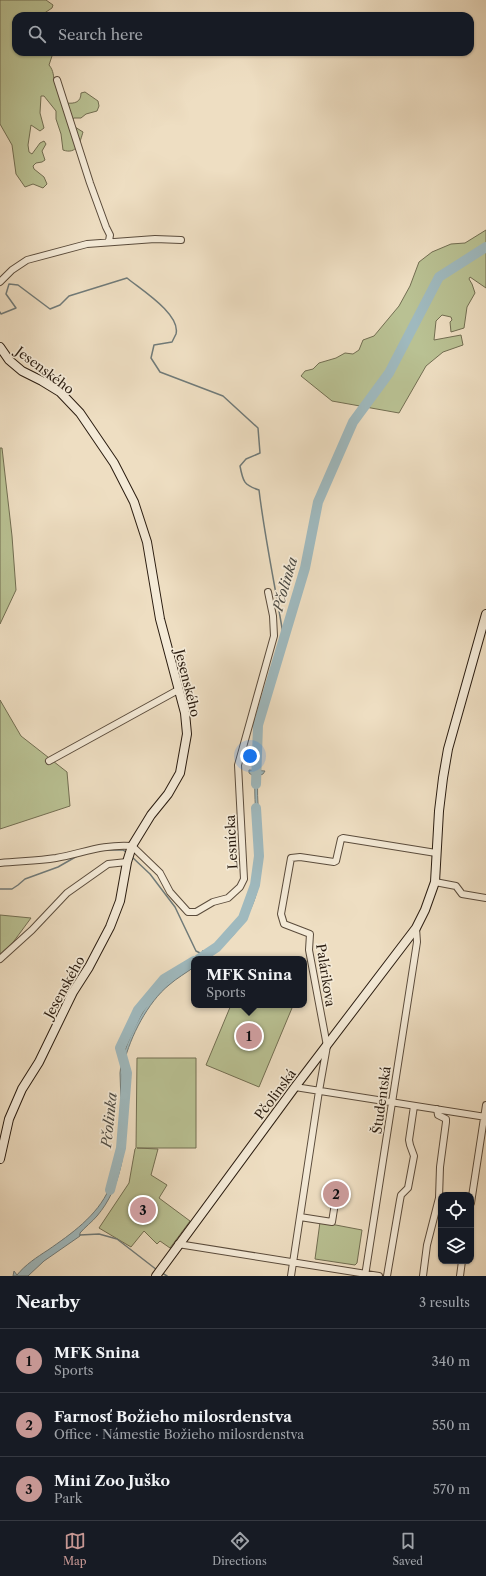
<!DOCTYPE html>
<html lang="en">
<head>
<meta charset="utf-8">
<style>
	:root { --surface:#171b24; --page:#242831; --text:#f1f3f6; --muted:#9ea1a6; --line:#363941; --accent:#c59692 }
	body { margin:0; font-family:"Libre Caslon Text",serif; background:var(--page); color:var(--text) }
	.controls { position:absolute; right:12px; bottom:12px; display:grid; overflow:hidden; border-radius:8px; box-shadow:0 1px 3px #0004 }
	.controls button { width:36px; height:36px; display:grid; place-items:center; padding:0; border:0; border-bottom:1px solid var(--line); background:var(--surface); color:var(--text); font:20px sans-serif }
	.you { position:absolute; left:250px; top:756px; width:14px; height:14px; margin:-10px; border:3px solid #fff; border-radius:50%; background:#1a73e8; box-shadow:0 0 0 6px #1a73e833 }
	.badge { display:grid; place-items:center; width:26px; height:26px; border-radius:50%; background:var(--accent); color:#111; font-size:13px; font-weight:700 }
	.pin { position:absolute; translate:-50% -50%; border:2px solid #fff; box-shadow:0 1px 4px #0006 }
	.popup { position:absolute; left:191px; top:956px; width:116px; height:52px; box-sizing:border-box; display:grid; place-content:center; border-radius:8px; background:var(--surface); filter:drop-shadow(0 1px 3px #0005); font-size:13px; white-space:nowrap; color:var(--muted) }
	.popup b { font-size:15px; color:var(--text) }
	.popup::after { content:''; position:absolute; left:50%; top:100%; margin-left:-8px; border:8px solid transparent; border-top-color:var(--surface) }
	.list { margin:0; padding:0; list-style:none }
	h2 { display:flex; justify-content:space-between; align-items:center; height:52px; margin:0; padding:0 16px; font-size:17px }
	h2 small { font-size:13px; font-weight:400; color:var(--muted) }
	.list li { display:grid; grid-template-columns:26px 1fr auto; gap:12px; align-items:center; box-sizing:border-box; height:64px; padding:0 16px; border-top:1px solid var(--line) }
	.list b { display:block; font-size:15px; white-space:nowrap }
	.list p { margin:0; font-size:13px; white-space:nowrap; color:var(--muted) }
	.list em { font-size:13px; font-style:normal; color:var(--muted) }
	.icon { flex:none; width:22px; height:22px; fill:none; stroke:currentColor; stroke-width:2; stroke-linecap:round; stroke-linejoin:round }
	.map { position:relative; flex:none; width:486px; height:1276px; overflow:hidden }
	.search { position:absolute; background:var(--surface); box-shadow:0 1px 3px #0004; left:12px; right:12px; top:12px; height:44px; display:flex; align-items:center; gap:10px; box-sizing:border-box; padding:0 14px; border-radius:12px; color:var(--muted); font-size:15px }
	.sheet { height:244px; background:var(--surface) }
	nav { display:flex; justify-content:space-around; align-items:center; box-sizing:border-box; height:56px; border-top:1px solid var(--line); background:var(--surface); font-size:11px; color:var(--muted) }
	nav a { display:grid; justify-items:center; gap:2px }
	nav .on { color:var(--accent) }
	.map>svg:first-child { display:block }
</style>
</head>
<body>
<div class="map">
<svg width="486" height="1276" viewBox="0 0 486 1276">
	<rect width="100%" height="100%" fill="#eedec2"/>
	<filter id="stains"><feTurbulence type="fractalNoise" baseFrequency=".005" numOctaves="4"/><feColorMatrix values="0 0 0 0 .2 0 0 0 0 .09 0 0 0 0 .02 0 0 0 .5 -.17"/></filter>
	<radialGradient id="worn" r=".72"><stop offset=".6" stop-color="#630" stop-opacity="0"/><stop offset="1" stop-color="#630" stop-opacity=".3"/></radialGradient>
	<!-- green -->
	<path fill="#b9c193" stroke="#726e52" d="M0,0H46L53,5L52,8L40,16H16V52H52V56L49,65C54,71 53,76 55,83C57,91 61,97 66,103C75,104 81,102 81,93L85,92L98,101L99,106L97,111L86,114L81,118H74L70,121L75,127L83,132C80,142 77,155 63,150L61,134L56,119V111L44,96H41L40,113L44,128L40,131L31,125L28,145L29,152L32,154L40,143L44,141L46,144L42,151L45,160L42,162L36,163L33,166L34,169L44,177L47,184L43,188L33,184L25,187L16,174L12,145L0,124Z
		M486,230V288L470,277L469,279L472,284L475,293L467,307L464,328L451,332L450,322L452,320L451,317L442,315L436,321L434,340L461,335L463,345L443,352L426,366L399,413L332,401L301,376L305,371L313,369L319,363L336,358L345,353L353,354L359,350L363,340L374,336L399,306L410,286L419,262L432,252L451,244L465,243Z
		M0,448H2L12,536L16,590L0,624Z
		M0,700L21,736L67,772L70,806L0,829Z
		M0,915L31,918L0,960Z
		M231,1005H286L292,1008L259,1087L206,1065Z
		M137,1058H196V1148H137L158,1149L151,1175L167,1185L159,1198L190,1221L170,1248L160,1241L157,1244L144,1231L131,1247L99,1228L129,1183L135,1149L136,1148Z
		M320,1222L362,1230L357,1263L355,1265L315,1259Z"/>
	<!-- water -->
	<path fill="#9fb9be" stroke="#707a78" d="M249,770L265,771L263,774L258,776C256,803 261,826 261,852C262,900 246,928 210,957L211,959H201L203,950L206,953C216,944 230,937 239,926C246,917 250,906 253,896C264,856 253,817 255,777L249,773Z
		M194,964V967C186,973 177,978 169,985C148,1002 130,1037 124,1063C120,1078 124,1097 125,1112C127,1147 121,1188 97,1216C92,1222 85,1227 80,1233V1236L44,1261L28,1276H13L14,1271L17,1275C25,1265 37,1257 48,1250C71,1234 97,1216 109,1189C122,1161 122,1133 121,1103C121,1093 120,1083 120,1073C122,1046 146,1000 166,983C175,976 185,970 194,964Z"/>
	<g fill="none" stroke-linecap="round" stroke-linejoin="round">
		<!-- stream -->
		<path stroke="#707a78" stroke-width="1.5" d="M0,312L1,314L16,308L6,294L9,284L18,285L50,309L60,305L69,296L127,278C140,289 181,314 176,334C175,336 173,340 172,342L154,345L151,358L160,372L223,396L258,428L260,453L246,459L240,466C243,482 244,485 259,490C265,540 276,590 284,640
			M107,850H123L126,852
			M132,857L150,874L175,907L196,951L204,955
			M0,889H12L18,885L25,879L58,867L79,855
			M80,1235L99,1234L117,1239L157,1270
			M162,1273L167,1276"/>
		<!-- river -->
		<path stroke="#9fb9be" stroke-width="10" d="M256,784L258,725L305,568L318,502L353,422L389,373L439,277L486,247
			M199,959L217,947L243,918L255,885L259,856L256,808
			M110,1190L121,1148L127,1073L120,1048L138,1010L164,979L194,961"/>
		<!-- street casing -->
		<g stroke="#5b4c3c" stroke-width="8">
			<path id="street" d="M57,80L90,183L106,227L110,235L109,241
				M0,282L12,270L27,260L87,244L155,239L181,240
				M49,761L178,690
				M0,863C18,861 37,861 56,858C83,853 103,844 132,846L160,873L170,892L188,912H196L213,902L228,898L240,887L244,879L238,765L274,636L273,616L268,592
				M435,882L456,886L462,894L486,898
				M0,959L32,930L67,893L108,864L127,862
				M295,1087L486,1117
				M471,1203L486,1105
				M300,1217L332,1222L335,1203
				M178,1244L379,1276
				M291,1276L319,1091L327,1046L309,950L310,934L284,924L281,914L291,858L300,857L334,862L336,861L341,839L343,838L436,853
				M365,1276L417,942L416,928
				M387,1276L400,1200L401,1195L408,1188L414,1156L410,1145L409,1140L414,1106
				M423,1276L427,1245L439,1198L440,1167L446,1122V1119L438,1115L437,1109
				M460,1276L462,1261"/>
		</g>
		<!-- secondary casing -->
		<g stroke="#2a1c10" stroke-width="10">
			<path id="secondary" d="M0,347L9,360L22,371L42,381L60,392L80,413L114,463L134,502L147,542L160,619L185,713L187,734L180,773L168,794L151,815L132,846L127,862L120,901L110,927L89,967L73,992L39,1062L22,1089L9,1119L0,1159
				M156,1276L295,1087L416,928L425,910L435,882L439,811L443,778L448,749L486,614"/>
		</g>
		<!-- street -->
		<use href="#street" stroke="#f4ead7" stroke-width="6"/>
		<!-- secondary -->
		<use href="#secondary" stroke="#f4ead7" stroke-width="8"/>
	</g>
	<g text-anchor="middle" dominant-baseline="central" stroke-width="3.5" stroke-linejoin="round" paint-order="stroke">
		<!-- street labels -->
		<g font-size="13" fill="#2a1c10" stroke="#f4ead7">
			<text transform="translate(45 370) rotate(37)">Jesenského</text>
			<text transform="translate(188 683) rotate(76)">Jesenského</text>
			<text transform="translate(231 842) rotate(-93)">Lesnícka</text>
			<text transform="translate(326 975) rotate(81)">Palárikova</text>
			<text transform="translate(64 987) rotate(-61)">Jesenského</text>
			<text transform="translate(275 1094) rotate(-53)">Pčolinská</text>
			<text transform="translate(381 1100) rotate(-82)">Študentská</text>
		</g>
		<!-- water labels -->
		<g font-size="14" font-style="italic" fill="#4d4b44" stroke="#f4ead7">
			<text transform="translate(285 584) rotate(-74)">Pčolinka</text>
			<text transform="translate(109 1120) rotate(-84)">Pčolinka</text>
		</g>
	</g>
	<rect width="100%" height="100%" filter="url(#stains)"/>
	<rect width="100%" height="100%" fill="url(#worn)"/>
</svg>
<div class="controls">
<button><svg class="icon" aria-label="locate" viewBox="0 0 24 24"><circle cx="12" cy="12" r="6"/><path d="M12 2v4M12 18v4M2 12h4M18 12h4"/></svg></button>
<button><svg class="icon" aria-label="layers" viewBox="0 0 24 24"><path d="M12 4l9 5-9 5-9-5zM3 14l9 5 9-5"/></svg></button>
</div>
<div class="you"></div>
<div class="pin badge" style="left:249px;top:1036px">1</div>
<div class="popup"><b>MFK Snina</b>Sports</div>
<div class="pin badge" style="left:336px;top:1194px">2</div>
<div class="pin badge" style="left:143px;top:1210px">3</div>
<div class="search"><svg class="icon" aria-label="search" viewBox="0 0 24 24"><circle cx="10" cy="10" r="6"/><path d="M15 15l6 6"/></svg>Search here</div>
</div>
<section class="sheet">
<h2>Nearby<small>3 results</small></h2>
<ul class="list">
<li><span class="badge">1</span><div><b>MFK Snina</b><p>Sports</p></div><em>340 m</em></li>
<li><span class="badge">2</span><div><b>Farnosť Božieho milosrdenstva</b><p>Office · Námestie Božieho milosrdenstva</p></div><em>550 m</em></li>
<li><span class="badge">3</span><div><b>Mini Zoo Juško</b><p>Park</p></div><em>570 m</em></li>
</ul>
</section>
<nav>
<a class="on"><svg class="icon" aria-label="map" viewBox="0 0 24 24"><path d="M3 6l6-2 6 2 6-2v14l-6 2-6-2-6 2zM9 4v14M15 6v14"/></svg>Map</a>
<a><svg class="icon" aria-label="directions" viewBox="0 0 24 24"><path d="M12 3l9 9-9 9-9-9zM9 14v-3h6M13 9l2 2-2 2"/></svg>Directions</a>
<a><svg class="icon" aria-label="saved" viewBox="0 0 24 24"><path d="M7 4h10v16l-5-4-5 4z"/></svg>Saved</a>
</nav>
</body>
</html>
